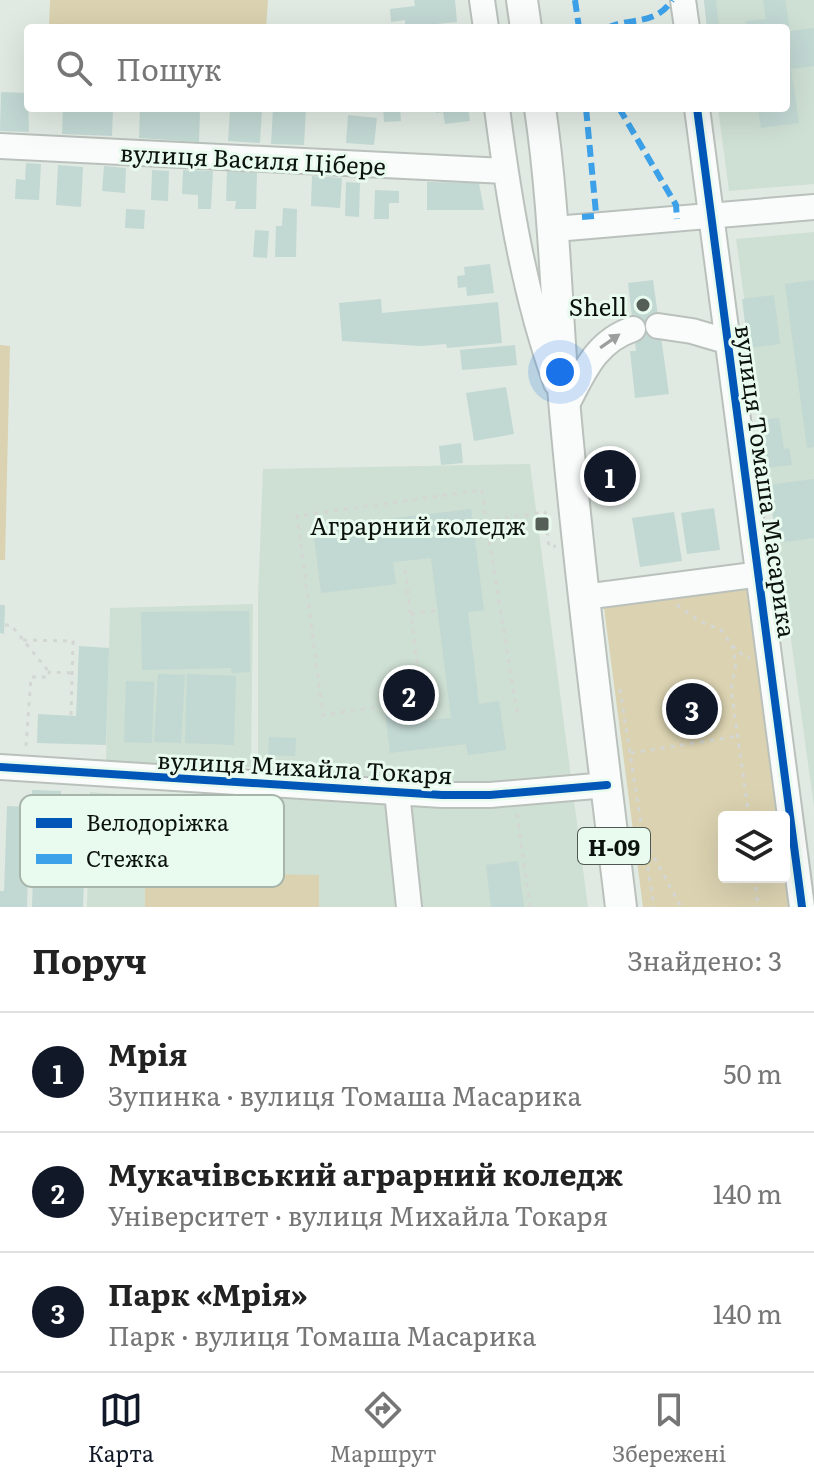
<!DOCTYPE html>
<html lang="uk">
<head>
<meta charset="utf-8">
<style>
	:root { --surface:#fff; --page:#f2f2f2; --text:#222; --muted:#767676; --line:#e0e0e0; --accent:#111827 }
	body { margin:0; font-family:Literata,serif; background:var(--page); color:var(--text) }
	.controls { position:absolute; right:24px; bottom:24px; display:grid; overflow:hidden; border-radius:8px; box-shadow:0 8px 32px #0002 }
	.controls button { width:72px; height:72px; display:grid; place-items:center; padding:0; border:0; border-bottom:2px solid var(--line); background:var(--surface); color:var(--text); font:40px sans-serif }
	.you { position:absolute; left:560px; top:372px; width:28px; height:28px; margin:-20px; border:6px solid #fff; border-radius:50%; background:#1a73e8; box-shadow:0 0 0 12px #1a73e833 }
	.badge { display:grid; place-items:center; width:52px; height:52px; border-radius:50%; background:var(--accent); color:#fff; font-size:26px; font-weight:700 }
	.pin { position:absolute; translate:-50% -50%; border:4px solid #fff; box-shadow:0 2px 8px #0006 }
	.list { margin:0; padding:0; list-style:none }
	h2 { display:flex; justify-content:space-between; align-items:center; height:104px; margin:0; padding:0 32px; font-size:34px }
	h2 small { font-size:26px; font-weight:400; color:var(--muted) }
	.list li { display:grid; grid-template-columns:52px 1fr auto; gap:24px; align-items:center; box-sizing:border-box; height:120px; padding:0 32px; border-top:2px solid var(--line) }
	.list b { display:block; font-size:30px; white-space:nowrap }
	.list p { margin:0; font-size:26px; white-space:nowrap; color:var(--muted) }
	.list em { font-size:26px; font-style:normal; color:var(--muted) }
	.icon { flex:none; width:44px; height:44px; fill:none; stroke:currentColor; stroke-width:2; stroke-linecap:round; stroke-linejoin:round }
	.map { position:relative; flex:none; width:814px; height:907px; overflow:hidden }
	.search { position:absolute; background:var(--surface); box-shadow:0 8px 32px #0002; left:24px; right:24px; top:24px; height:88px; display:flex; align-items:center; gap:20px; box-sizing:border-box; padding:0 28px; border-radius:8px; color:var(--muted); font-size:30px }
	.sheet { height:464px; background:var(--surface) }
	nav { display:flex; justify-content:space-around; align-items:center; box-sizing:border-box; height:112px; border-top:2px solid var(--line); background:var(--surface); font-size:22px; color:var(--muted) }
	nav a { display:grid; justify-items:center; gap:4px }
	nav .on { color:var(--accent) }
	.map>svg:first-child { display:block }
</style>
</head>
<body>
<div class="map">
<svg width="814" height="907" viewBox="0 0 814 907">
	<rect width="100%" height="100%" fill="#e0eae2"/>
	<!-- built -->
	<path fill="#cedfd3" d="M704,0H814V184L729,191L718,108H786V28H707Z
		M814,232V807L736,239Z
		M530,464L588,907H87L90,792L258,804V598L263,469Z
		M253,604L251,767L106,762L110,608Z"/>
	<!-- green -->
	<path fill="#dad2b0" d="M50,0H268L266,28H49Z
		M0,345L10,346L5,560H0Z
		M750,584L782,817H724V877H784V832L794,907H643L603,600Z
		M145,872L319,875V907H145Z"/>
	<!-- building -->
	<path fill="#c2d8d3" d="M414,0H455L457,22L405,27V20L391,22L390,9L415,6Z
		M704,0H716L719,27L707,28Z
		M763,0H785L790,31L814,28V66L791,69L799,123L761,128L758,108H786V28H747L746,21L766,19Z
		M1,92L28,93L29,132L0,131Z
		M63,108H113L112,136L62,134Z
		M140,108L200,110L199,142L139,138Z
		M273,108H306L304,145L271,144Z
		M383,108H400L401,121L384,122Z
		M435,108H468L470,121L445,124L443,112L436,113Z
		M230,109L262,110L260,143L228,141Z
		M348,115L377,118L374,145L346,143Z
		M26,163L41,164L39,200L15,199L16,179L25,180Z
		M58,165L83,167L81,207L56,205Z
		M104,166L126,168L125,193L102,191Z
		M152,170L169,171L168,201L151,200Z
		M183,170L213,171L211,209H198V195L182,194Z
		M227,171L257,173L256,209H235L236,201H226Z
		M312,176L342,178L340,208L311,206Z
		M346,182L360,183L359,217L345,216Z
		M427,182L479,183L484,210H427Z
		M375,190L399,191V203H389V219H374Z
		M283,208L297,209L296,257H275L276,226H282Z
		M126,209L145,210L144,229L125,228Z
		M255,230L269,231L267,258L253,257Z
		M490,264L494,293L467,296L466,287L458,288L457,276L465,275L464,267Z
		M653,280L669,394L635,398L630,351H636L628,283Z
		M814,280V447L807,448L785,284Z
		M774,295L780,344L748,348L742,299Z
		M381,299L382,313L498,302L502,343L447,348L446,344L421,346L342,341L339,303Z
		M515,345L517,365L462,370L460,350Z
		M506,387L514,434L474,441L466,393Z
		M779,418L784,449L789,448L792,465L764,468L757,420Z
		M461,443L463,463L441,465L439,446Z
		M814,479V538L777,543L768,485Z
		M714,508L720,550L687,554L681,513Z
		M471,509L484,610L468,612L479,704L499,701L506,750L468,755L466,744L390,753L385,712L410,709L411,722L451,718L431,558L393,562L396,584L321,593L313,528Z
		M674,512L682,561L640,567L632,518Z
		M0,605H5L4,634L0,633Z
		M249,611L250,672L232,673L231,668L142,670L141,612Z
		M79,646L109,648L106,745L37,743L38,714L76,716Z
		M158,674L185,675L181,743L154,742Z
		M187,674L236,676L234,745L185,743Z
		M126,681L154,682L152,743L124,742Z
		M269,737L296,738L295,756L268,755Z
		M32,790L61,791L59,841H29L27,907H0V891H4L7,806L32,807Z
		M34,842L85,844L83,907H32Z
		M518,861L524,907H491L486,865Z"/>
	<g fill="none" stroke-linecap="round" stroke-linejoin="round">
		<!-- minor casing -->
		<g stroke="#bac1bc" stroke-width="28">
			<path id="minor" d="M482,0L486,28
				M683,0L687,28
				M497,108C509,201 524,294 556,383
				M697,108C732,374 769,640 802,907
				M0,146L505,171
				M555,229L814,207
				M658,326L692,331L726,341
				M565,408C583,375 594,342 633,329
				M584,597L761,574
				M0,767L442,795H490L607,785
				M397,792L409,907"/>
		</g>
		<!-- major casing -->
		<g stroke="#bac1bc" stroke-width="34">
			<path id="major" d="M522,0L526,28
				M540,108C555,209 556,310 565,411C580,577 601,742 621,907"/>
		</g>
		<!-- path -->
		<path stroke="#d4d6d4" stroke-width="3" stroke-dasharray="4 6" stroke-linecap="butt" d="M486,521L518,718
			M405,570L422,701L323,715L297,516L482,490L486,521L545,512L549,547L556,546
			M677,605L699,621L721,630L732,645L745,657H750
			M411,614L438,610
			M5,625H11L49,672
			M23,640L73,641L71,716
			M732,645L736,664L731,689L749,817
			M620,689L654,907
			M26,746L31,677H49V672L72,673
			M631,753L738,736
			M517,814L530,907
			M645,840L681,907
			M755,877L758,907"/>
		<!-- minor -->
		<use href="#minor" stroke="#fafcfb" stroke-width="24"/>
		<!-- major -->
		<use href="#major" stroke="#fafcfb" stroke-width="30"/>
		<!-- quiet -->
		<path stroke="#3ca1e9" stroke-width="6" stroke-dasharray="12 6" stroke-linecap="butt" d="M575,0L579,28
			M607,28C630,17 656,26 672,0
			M619,108L676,205L677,219
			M582,217L594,216L596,213L586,108"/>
		<!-- cycleway casing -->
		<g stroke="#e9fbee" stroke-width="13">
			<path id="cycleway" d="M697,108C732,374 769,640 802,907
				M0,767L442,795H490L607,785"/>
		</g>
		<!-- cycleway -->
		<use href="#cycleway" stroke="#0057b8" stroke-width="8"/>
	</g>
	<!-- one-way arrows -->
	<defs><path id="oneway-solid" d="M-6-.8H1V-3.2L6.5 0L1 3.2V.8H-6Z" transform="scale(2)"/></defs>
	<use fill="#9b9e9c" href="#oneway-solid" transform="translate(610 341) rotate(-35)"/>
	<!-- markers -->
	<g fill="#565e58" stroke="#e9fbee" stroke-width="3">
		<circle cx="643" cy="305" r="8"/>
		<rect x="534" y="516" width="16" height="16" rx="4"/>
	</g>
	<g text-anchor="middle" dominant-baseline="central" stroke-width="6" stroke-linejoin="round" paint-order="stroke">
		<!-- shield labels -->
		<rect fill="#e9fbee" stroke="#4e5851" stroke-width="2" x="578" y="828" width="72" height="36" rx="6"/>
		<g font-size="22" font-weight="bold" fill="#0c120e">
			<text x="614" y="846">Н-09</text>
		</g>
		<!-- street labels -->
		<g font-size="24" fill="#0c120e" stroke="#e9fbee">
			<text transform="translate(253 158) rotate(3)">вулиця Василя Цібере</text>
			<text transform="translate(767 481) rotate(82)">вулиця Томаша Масарика</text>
			<text transform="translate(305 766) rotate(3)">вулиця Михайла Токаря</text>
		</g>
		<!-- poi labels -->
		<g font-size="24" fill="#0c120e" stroke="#e9fbee" text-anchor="end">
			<text x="627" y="305">Shell</text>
			<text x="526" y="524">Аграрний коледж</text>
		</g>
	</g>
	<!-- legend -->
	<rect x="20" y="795" width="264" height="92" rx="12" fill="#e9fbee" stroke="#a7b5ab" stroke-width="2"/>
	<rect x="36" y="818" width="36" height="10" fill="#0057b8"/>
	<rect x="36" y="854" width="36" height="10" fill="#3ca1e9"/>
	<g font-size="22" fill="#0c120e">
		<text x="86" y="831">Велодоріжка</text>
		<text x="86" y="867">Стежка</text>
	</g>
</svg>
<div class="controls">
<button><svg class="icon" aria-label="layers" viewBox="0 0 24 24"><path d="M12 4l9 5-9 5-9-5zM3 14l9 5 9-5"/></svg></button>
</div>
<div class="you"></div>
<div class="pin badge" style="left:610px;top:476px">1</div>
<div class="pin badge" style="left:409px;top:695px">2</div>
<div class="pin badge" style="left:692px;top:709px">3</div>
<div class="search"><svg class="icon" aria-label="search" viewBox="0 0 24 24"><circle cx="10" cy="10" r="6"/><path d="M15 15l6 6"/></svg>Пошук</div>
</div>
<section class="sheet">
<h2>Поруч<small>Знайдено: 3</small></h2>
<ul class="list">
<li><span class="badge">1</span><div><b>Мрія</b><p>Зупинка · вулиця Томаша Масарика</p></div><em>50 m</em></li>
<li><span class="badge">2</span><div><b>Мукачівський аграрний коледж</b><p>Університет · вулиця Михайла Токаря</p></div><em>140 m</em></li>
<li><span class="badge">3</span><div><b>Парк «Мрія»</b><p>Парк · вулиця Томаша Масарика</p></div><em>140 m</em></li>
</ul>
</section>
<nav>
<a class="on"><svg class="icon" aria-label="map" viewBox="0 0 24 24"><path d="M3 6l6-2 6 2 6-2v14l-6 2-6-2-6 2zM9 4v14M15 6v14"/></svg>Карта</a>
<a><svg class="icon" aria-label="directions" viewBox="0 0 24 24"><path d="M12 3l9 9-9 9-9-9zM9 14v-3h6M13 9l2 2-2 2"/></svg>Маршрут</a>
<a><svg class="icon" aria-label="saved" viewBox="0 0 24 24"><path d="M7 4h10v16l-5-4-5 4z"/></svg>Збережені</a>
</nav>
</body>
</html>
